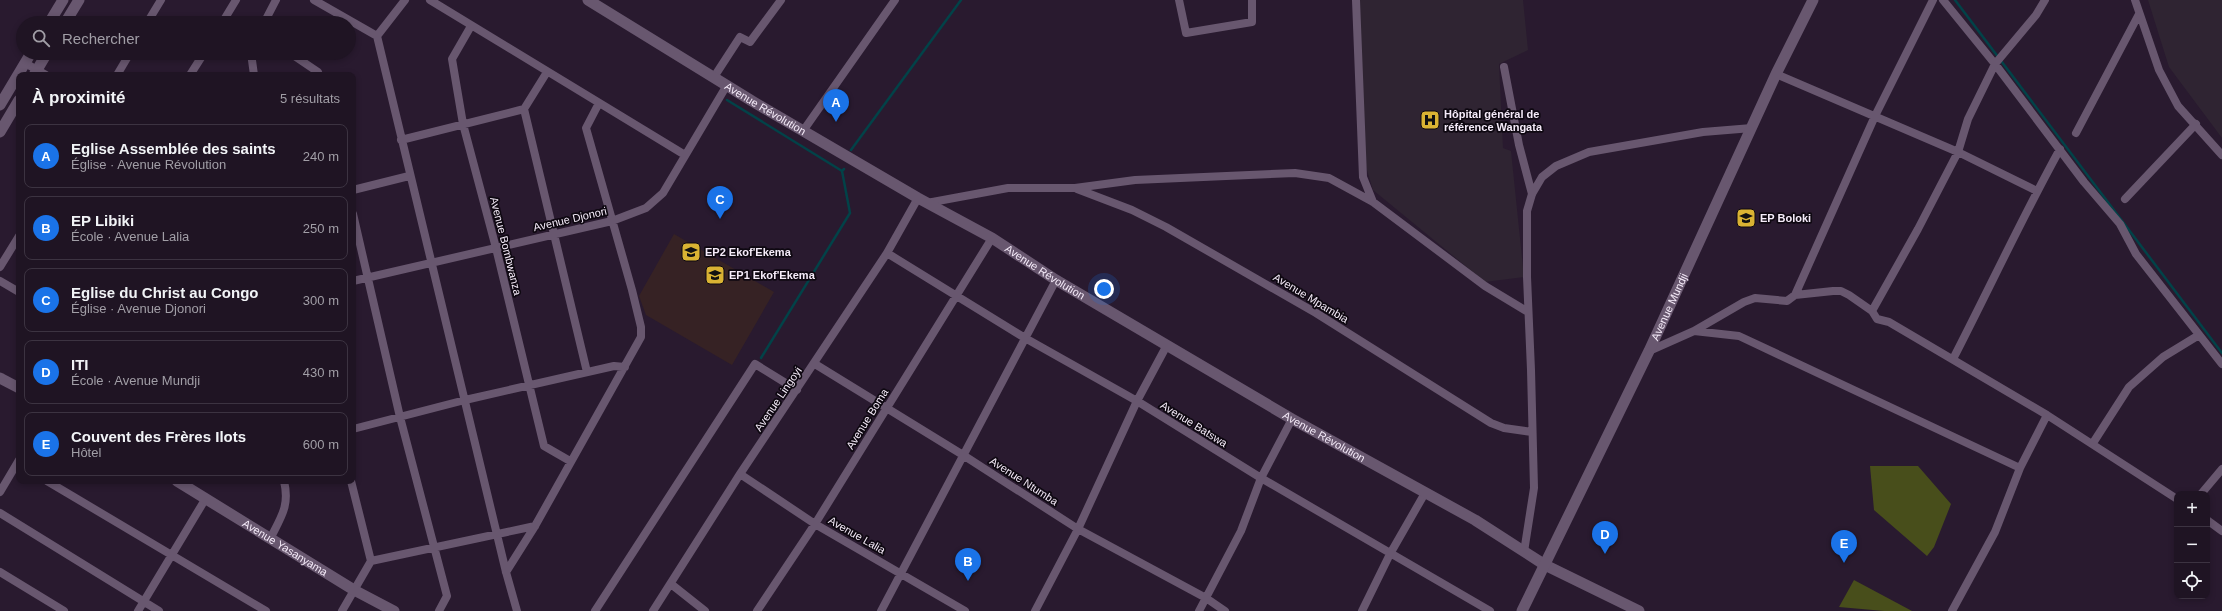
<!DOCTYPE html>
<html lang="fr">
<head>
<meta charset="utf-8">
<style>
	:root { --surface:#1f1423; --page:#271d2b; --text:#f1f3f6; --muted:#a19ea6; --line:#3c3341; --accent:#1a73e8 }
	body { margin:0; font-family:Helvetica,sans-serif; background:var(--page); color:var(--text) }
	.controls { position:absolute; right:12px; bottom:12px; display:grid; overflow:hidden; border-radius:8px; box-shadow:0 2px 6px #0003 }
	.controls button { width:36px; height:36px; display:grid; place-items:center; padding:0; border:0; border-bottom:1px solid var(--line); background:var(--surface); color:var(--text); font:20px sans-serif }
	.you { position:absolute; left:1104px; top:289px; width:14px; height:14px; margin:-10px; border:3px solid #fff; border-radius:50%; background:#1a73e8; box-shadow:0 0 0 6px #1a73e833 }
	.badge { display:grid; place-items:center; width:26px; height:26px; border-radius:50%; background:var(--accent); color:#fff; font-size:13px; font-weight:700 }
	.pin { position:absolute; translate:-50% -33px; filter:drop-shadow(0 1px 2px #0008) }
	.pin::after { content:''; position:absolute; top:21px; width:14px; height:12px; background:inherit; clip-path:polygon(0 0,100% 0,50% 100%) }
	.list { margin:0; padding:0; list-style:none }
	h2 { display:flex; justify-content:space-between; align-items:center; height:52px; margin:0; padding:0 16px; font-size:17px }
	h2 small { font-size:13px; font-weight:400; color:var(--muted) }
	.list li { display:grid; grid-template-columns:26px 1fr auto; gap:12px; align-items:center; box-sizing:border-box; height:64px; margin:0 8px 8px; padding:0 8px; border:1px solid var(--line); border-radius:8px }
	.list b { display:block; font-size:15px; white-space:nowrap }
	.list p { margin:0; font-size:13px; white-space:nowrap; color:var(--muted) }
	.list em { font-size:13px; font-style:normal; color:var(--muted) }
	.icon { flex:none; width:22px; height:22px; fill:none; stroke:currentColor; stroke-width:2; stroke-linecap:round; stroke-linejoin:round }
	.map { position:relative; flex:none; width:2222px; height:611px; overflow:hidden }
	.search { position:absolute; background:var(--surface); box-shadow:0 2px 6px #0003; left:16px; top:16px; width:340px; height:44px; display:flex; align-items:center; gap:10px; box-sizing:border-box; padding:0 14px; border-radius:22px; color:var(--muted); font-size:15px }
	.panel { position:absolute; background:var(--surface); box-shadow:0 2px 6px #0003; left:16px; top:72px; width:340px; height:412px; border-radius:8px }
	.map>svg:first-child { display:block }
</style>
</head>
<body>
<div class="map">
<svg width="2222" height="611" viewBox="0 0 2222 611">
	<rect width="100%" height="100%" fill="#291a2f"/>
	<!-- education -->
	<path fill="#362224" d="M674,234L774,292L732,365L646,315L639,296Z"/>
	<!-- medical -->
	<path fill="#2f2432" d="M1355,0H1523L1528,50L1499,64L1503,148L1511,151L1524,277L1485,282L1373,190L1361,150Z
		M2148,0H2222V138L2169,67Z"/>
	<!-- forest -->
	<path fill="#484e1b" d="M1870,466H1918L1951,504L1934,547L1927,556L1874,510Z
		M1854,580L1912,611H1884L1839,607Z"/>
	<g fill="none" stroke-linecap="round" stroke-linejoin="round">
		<!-- stream -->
		<path stroke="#024248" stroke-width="2.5" d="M1955,0L2222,353
			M727,100L842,171L844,169
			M851,150L961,0
			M761,358L850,213L842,171"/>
		<!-- minor -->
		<path stroke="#68576f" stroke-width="8" d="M314,0L377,36L506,572L517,611
			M430,0L685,155
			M1179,0L1186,33L1252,22V0
			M1356,0L1363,177L1373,202
			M1943,0L1995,64L2084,182L2120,224L2136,254L2222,364
			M2135,0L2159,70L2178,106L2222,155
			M147,23L161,0
			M222,23L236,0
			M264,23L276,0
			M471,26L452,59L463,124L496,248L544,446L570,461
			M377,36L405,0
			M251,53L254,75
			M290,53L318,72L319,75
			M25,63L46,75
			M1504,67L1519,145L1532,194
			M547,72L524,109L587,372
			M1776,74L1958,152L2037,191
			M117,75L130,53
			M190,75L204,53
			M714,77L740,37L750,42L781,0
			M803,131L895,0
			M2076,133L2139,14
			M401,140L524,109
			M1077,189L1132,210L1166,227L1316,313L1491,423L1504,428L1532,432
			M353,190L409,176
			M2125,199L2196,124
			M927,203L1008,188H1075L1135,180L1295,173L1329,178L1373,202L1485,286L1528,312
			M353,214L400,417L447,596L439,611
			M887,253L1025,338L1137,401L1261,478L1490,611
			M0,267L19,236
			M0,281L19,292
			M353,281L612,221L646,208L663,193L727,85
			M1795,295L1875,116L1933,0
			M1872,311L1918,229L1958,152L1968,119L1995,64L2036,15L2045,0
			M1694,331L1744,302L1755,298L1787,301L1795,295L1833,291H1841L1849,295L1872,311L1877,319L1889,322L2047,415L2177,499
			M1649,351L1694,331L1739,336L2020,468
			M1953,359C1989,289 2022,218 2060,149
			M815,364L963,455L1078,529L1206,598L1225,611
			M353,429L465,400L614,366L625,367
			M2093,443L2129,387L2163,357L2199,335
			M740,474L815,524L965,611
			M47,481L266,611
			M0,492L19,460
			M2201,494L2222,469
			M0,513L159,611
			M2207,520L2222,531
			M270,539C281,517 290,506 284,481
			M1524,552L1534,488L1531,370L1527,277V211L1532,194L1542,177L1556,166L1589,152L1703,132L1752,128
			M371,561L535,526
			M0,572L64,611
			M506,572L535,526L641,337V327L632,290L586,128L599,103
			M671,584L705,611
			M138,611L206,498
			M342,611L371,561L351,481
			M595,611L755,364L797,390
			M653,611L740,474L887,253L918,198
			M757,611L815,524L992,238
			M881,611L1056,280
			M1035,611L1078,529L1137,401L1167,345
			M1199,611L1241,531L1261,478L1292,419
			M1362,611L1390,554L1425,493
			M1952,611L1995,532L2020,468L2047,415"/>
		<!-- tertiary -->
		<g stroke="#68576f" stroke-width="11">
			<path id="s1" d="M588,0L752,101L918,198L992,238L1056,280L1292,419L1475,520L1545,565L1639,611"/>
			<path d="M49,23L63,0"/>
			<path d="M65,23L79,0"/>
			<path d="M34,75L47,53"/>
			<path d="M0,105L31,53"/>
			<path d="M0,132L19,100"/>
			<path d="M0,378L19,388"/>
			<path id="s2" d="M177,481L354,590L394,611"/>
			<path id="s3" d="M1522,611L1649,351L1776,74L1813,0"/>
		</g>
	</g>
	<!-- icons -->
	<defs>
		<g id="hospital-square" transform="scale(1)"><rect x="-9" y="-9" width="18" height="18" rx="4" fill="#dab333" stroke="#0e0811"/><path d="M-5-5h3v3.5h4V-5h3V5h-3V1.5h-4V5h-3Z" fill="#111"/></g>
		<g id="school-square" transform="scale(1)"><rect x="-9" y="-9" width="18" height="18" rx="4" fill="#dab333" stroke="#0e0811"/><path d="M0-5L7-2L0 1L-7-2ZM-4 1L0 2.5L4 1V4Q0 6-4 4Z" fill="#111"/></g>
	</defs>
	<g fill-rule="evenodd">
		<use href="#hospital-square" x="1430" y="120"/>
		<use href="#school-square" x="1746" y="218"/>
		<use href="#school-square" x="691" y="252"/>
		<use href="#school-square" x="715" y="275"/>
	</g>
	<g text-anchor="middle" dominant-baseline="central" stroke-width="3.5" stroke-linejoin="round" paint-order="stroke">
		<!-- street labels -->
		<g font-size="11" fill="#f5ebf9" stroke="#0e0811">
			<text stroke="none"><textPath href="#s1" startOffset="208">Avenue Révolution</textPath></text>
			<text transform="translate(570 219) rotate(-13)">Avenue Djonori</text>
			<text transform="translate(506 246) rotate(76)">Avenue Bombwanza</text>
			<text stroke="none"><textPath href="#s1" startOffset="532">Avenue Révolution</textPath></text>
			<text transform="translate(1311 298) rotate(31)">Avenue Mpambia</text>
			<text stroke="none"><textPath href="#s3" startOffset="338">Avenue Mundji</textPath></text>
			<text transform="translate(778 399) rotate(-56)">Avenue Lingoyi</text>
			<text transform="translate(867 419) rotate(-58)">Avenue Boma</text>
			<text transform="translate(1194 424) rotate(32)">Avenue Batswa</text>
			<text stroke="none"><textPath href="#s1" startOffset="856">Avenue Révolution</textPath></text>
			<text transform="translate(1024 481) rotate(33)">Avenue Ntumba</text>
			<text transform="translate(857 535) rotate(30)">Avenue Lalia</text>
			<text stroke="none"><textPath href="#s2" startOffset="127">Avenue Yasanyama</textPath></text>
		</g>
		<!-- poi labels -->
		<g font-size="11" font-weight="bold" fill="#f5ebf9" stroke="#0e0811" text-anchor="start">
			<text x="1444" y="114">Hôpital général de<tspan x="1444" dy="13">référence Wangata</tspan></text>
			<text x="1760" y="218">EP Boloki</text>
			<text x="705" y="252">EP2 Ekof'Ekema</text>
			<text x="729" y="275">EP1 Ekof'Ekema</text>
		</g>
	</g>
</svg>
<div class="controls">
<button>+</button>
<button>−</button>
<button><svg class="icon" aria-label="locate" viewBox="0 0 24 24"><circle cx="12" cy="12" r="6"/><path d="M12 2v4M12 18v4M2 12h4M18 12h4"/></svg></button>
</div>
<div class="you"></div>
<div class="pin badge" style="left:836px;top:122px">A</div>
<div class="pin badge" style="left:968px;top:581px">B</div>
<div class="pin badge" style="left:720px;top:219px">C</div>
<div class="pin badge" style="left:1605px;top:554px">D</div>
<div class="pin badge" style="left:1844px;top:563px">E</div>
<div class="search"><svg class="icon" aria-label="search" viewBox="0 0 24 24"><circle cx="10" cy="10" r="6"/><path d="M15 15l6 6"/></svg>Rechercher</div>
<section class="panel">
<h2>À proximité<small>5 résultats</small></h2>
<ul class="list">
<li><span class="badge">A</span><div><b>Eglise Assemblée des saints</b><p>Église · Avenue Révolution</p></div><em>240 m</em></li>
<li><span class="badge">B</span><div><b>EP Libiki</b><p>École · Avenue Lalia</p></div><em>250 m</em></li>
<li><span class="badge">C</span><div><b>Eglise du Christ au Congo</b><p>Église · Avenue Djonori</p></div><em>300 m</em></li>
<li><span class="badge">D</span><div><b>ITI</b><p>École · Avenue Mundji</p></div><em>430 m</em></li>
<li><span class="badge">E</span><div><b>Couvent des Frères Ilots</b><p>Hôtel</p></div><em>600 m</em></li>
</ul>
</section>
</div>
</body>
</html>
